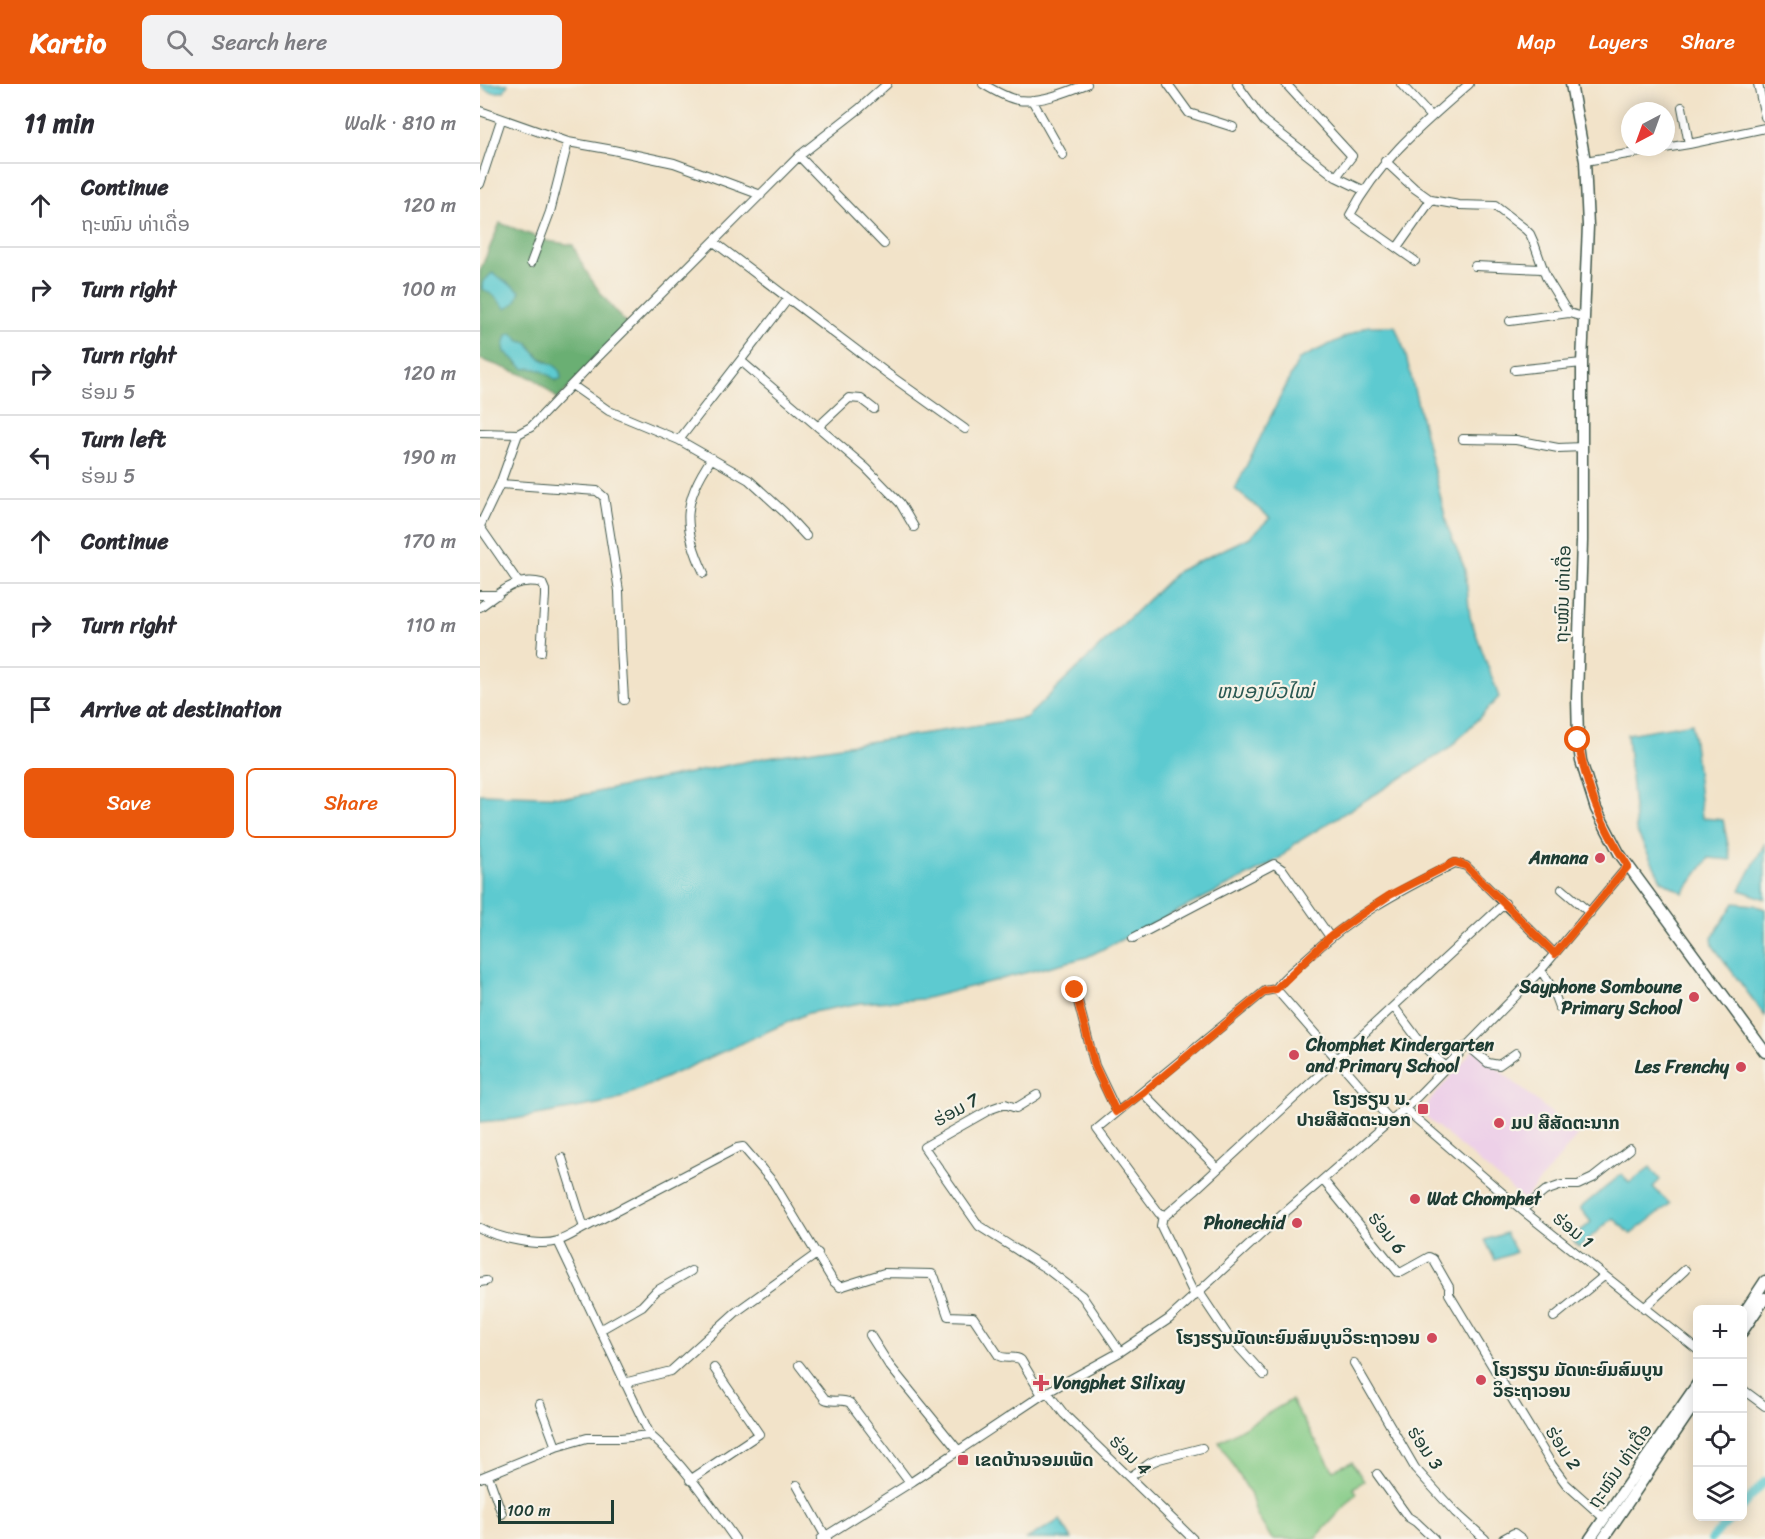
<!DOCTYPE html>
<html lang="en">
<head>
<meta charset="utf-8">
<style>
	:root { --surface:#fff; --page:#f2f2f3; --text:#2b2b33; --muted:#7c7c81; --line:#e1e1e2; --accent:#ea580c }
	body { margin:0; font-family:Sriracha,"Noto Sans Lao",sans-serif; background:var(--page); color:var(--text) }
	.controls { position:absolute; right:18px; bottom:18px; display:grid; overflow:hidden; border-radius:9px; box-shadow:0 3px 15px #0003 }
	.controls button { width:54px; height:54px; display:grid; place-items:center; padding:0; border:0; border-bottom:2px solid var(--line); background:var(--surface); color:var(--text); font:30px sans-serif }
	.compass { position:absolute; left:1141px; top:18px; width:54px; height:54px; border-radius:50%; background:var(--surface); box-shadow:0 3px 15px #0003; rotate:221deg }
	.scale { position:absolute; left:18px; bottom:15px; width:116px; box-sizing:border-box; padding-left:6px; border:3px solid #1f3d34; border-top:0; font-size:16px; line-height:21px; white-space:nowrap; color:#1f3d34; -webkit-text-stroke:4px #f7f3e8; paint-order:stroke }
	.stop { position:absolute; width:18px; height:18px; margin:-14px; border:4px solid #ea580c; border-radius:50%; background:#fff }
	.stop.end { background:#ea580c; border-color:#fff; box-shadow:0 2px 6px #0008 }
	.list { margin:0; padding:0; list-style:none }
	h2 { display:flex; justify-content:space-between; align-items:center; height:78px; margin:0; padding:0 24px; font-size:26px }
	h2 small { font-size:20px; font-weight:400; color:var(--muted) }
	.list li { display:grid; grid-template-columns:39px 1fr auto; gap:18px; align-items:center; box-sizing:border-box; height:84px; padding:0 24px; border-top:2px solid var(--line) }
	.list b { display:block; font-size:22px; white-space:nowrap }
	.list p { margin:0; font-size:20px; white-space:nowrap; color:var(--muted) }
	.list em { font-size:20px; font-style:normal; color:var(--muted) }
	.actions { display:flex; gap:12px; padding:18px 24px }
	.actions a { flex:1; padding:14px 0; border:2px solid var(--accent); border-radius:9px; text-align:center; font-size:21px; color:var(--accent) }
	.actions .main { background:var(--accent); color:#fff }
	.icon { flex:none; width:33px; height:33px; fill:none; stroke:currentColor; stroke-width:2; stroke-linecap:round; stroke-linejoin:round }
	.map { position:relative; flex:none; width:1285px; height:1455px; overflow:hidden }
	header { display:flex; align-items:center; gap:36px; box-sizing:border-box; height:84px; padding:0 30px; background:var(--accent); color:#fff }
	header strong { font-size:28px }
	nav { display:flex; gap:33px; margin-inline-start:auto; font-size:21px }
	.search { width:420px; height:54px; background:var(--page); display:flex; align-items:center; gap:15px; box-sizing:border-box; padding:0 21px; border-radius:9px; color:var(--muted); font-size:22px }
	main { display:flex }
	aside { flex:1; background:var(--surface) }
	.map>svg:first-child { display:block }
</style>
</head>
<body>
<header>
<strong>Kartio</strong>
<div class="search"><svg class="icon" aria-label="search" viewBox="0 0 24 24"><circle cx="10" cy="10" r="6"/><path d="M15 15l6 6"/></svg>Search here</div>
<nav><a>Map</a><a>Layers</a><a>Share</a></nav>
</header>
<main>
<aside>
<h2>11 min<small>Walk · 810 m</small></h2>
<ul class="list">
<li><svg class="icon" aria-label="ahead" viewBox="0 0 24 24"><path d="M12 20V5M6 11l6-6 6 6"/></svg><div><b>Continue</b><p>ຖະໝົນ ທ່າເດື່ອ</p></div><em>120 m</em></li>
<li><svg class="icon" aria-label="right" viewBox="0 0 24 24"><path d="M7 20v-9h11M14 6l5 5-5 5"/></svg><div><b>Turn right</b></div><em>100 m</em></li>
<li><svg class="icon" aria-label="right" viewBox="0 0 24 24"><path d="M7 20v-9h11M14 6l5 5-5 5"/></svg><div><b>Turn right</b><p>ຮ່ອມ 5</p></div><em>120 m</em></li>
<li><svg class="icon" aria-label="left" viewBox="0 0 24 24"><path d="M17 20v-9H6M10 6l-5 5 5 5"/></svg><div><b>Turn left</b><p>ຮ່ອມ 5</p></div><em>190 m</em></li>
<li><svg class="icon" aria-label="ahead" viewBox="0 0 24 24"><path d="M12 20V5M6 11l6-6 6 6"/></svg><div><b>Continue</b></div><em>170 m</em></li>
<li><svg class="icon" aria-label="right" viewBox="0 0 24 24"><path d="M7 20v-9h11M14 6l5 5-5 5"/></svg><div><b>Turn right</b></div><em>110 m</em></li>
<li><svg class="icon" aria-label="arrive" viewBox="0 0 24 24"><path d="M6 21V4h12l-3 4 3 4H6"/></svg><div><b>Arrive at destination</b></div></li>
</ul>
<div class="actions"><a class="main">Save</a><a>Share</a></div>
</aside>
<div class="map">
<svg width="1285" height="1455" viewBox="0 0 1285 1455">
	<rect width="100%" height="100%" fill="#f7f3e8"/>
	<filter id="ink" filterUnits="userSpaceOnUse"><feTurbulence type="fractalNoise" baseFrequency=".0167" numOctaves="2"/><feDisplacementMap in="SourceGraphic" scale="12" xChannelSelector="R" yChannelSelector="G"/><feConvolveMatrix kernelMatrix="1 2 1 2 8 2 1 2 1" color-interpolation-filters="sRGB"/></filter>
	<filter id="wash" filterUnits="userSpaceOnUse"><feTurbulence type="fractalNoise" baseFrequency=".008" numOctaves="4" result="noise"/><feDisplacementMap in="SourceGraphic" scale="24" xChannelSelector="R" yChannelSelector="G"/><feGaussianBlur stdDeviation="1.35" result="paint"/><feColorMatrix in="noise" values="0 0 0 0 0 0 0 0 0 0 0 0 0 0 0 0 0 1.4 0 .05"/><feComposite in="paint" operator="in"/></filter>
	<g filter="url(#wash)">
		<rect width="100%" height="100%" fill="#f2e3c9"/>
		<!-- built -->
		<path fill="#edd0e8" d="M994,965L1098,1051L1044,1116L940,1028Z"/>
		<!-- green -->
		<path fill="#84cb86" stroke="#52845d" stroke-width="1.5" d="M811,1316L853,1386L872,1378L884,1397L873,1404L877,1409L835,1455H792L777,1432L770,1409L739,1358Z"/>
		<!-- forest -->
		<path fill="#6baf73" stroke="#457654" stroke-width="1.5" fill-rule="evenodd" d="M20,139L67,157L93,161C106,193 126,217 149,243L78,315L55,295L0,275V187ZM48,259L59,273L68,277L76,296L62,286L37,280L34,273Z"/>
		<!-- water -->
		<path fill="#5dcad0" stroke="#3e8482" stroke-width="1.5" d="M0,0H28L24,7C14,10 8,8 0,2Z
			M12,189L40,207L36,218L26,225L15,213L2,204L3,198Z
			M888,242H915L925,268L968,444L985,485L990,533L1019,613L970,664L816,759L800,774L783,784L607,873L443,915L380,919L328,929L134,1017L35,1035L0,1038V710L92,713L288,673L546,634L698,487L770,453L790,434L755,405L819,275Z
			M32,249L40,257L48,259C51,263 54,268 57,271C66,281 81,278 81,295L76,296C66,289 58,282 45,285C37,280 33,273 25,268L24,262L27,251Z
			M1212,639L1222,734L1243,736L1251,776L1229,774L1203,809L1181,796L1156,746L1147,650Z
			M1285,759V815L1260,806Z
			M1254,819L1274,821L1285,825V932L1233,862L1232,854Z
			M1170,1083L1180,1096L1173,1103L1190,1120L1151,1150L1133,1134L1099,1163L1092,1155L1111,1138L1100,1124L1142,1090L1149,1099Z
			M1026,1149L1036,1168L1015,1176L1005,1156Z
			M580,1436L592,1455H546Z"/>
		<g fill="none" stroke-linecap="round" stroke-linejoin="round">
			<!-- canal -->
			<path stroke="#5dcad0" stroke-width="8" d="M1262,1423L1285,1397
				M1231,1455L1254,1432"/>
		</g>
	</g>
	<g filter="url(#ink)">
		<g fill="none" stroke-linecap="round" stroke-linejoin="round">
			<!-- minor casing -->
			<g stroke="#3f564a" stroke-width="10">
				<path id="minor" d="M503,0C513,6 526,14 538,16C560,19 587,8 607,0
					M688,0L709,29L753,43
					M757,0L784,37L856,93L883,106
					M806,0L872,72L856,93
					M921,0L951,33
					M1278,0L1285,33
					M552,16L583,71
					M1202,23L1209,60
					M0,27L88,58L133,66L194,79L281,111
					M319,72L404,160
					M905,77L934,104L951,116
					M1105,77L1209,60L1285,44
					M0,100L21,36
					M234,158L408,290L485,345
					M917,164L951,116L979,121L1015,122L1045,145L1050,150L1054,159L1066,193L1085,224L1089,229L1103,233
					M935,177L870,131C899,76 943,40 989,0
					M51,179L70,128L88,58
					M995,182L1062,185
					M1030,237L1089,229
					M261,277L386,384L420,419L434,443
					M1035,286L1102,279
					M92,301L129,327L199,356L269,396L304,428L326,452
					M338,343L369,314L381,315L394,325
					M0,349L38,350L51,343L118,273L319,72L379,25L407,0
					M983,355L1036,356L1078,364L1103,363
					M199,356L308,215
					M20,400L117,407L124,413L139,507L141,566L144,616
					M0,442L20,400L38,350
					M0,443L38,498
					M224,489C202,442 202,417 232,374
					M0,511H18
					M0,523C20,509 36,492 62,499L65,506V512L61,568
					M1082,805L1110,829
					M653,854L794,780L803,786L850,853
					M1061,886L1072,904L1079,923
					M796,905L785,907L617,1045L679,1129L686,1131L715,1106L1025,819
					M796,905C802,894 815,885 825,876C873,831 917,808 975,779L986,782L1075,870
					M796,905L911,1037
					M595,906L615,982L637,1028
					M914,923L943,962L966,983
					M987,961L1008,979L1019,981L1036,969
					M663,1009L737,1084
					M557,1011L536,1024L525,1020L511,1025L444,1063L499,1142L567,1185L602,1212L640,1268
					M925,1025L1042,1126L1218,1266
					M843,1096L918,1188H922L949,1173L953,1175L969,1203V1210L1072,1381L1086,1400L1124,1434
					M1042,1126L1065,1107L1082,1101H1098L1113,1094L1150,1065
					M683,1131L681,1142L715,1212
					M0,1144C17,1154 59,1163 78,1157C87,1154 96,1148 104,1144L82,1074
					M104,1144L257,1064L263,1063L293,1098L353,1197L360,1203L404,1189L452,1190L455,1194L468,1232L493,1233L519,1272C526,1276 534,1271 541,1276L562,1311
					M78,1157L170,1351C202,1378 231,1421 255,1455
					M0,1198L6,1197
					M719,1208L747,1250L784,1291
					M1164,1224L1205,1186
					M1074,1233L1124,1192
					M120,1246L162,1222L176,1207L211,1187
					M390,1251L409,1281L478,1366
					M874,1279L935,1384L975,1428L1005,1455
					M319,1281L345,1315C353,1319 361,1314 370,1319L430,1399
					M144,1299L191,1287L256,1228L338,1169
					M1262,1305L1285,1322
					M567,1308L584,1330L713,1455
					M76,1363L107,1354H140L170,1351
					M897,1390L928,1433L936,1438L954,1455
					M8,1391L22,1430
					M650,1393L670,1379L679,1375L722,1364
					M0,1394L76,1363L60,1320
					M210,1396L279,1350L234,1284
					M317,1401L347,1455
					M341,1455L433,1397L562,1311L640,1268L689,1235L802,1131L931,1019L1061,886L1148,782
					M1023,1455L1034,1449L1042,1455"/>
			</g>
			<!-- major casing -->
			<g stroke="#3f564a" stroke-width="13">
				<path id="major" d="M1091,0L1105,77L1108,142L1102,279V457L1097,613L1098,656L1101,677L1116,725L1139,769L1285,968
					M1262,1232L1285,1197
					M1262,1248L1285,1214
					M1110,1455L1218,1299
					M1123,1455L1218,1315"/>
			</g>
			<!-- minor -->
			<use href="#minor" stroke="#fff" stroke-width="8"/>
			<!-- major -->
			<use href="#major" stroke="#fff" stroke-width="10"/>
		</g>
	</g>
	<g fill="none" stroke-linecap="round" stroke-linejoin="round" filter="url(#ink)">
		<!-- route -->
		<path stroke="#ea580c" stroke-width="8" d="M595,906L615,982L636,1028L663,1009L785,907L796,905L850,853L879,832L910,811L975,778L986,782L1075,870L1148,782C1121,741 1106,704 1098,656"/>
	</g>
	<!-- markers -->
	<g fill="#d1495b" stroke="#f7f3e8" stroke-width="2">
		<circle cx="1120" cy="774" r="6"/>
		<circle cx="1214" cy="913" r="6"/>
		<circle cx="814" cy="971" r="6"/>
		<circle cx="1261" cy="983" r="6"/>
		<rect x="937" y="1019" width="12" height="12" rx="3"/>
		<circle cx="1019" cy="1039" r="6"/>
		<circle cx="935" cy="1115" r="6"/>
		<circle cx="817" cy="1139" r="6"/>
		<circle cx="952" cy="1254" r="6"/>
		<circle cx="1001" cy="1296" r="6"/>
		<path d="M558 1290h6v6h6v6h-6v6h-6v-6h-6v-6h6z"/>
		<rect x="477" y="1370" width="12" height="12" rx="3"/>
	</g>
	<g text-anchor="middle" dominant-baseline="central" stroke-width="4.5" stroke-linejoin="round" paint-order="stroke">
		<!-- street labels -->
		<g font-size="18" fill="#1f3d34" stroke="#f7f3e8">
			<text transform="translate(1083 510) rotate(-88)">ຖະໝົນ ທ່າເດື່ອ</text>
			<text transform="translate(476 1026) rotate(-29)">ຮ່ອມ 7</text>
			<text transform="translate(1093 1146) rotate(39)">ຮ່ອມ 1</text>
			<text transform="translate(907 1149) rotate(51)">ຮ່ອມ 6</text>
			<text transform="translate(945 1364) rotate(56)">ຮ່ອມ 3</text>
			<text transform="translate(1083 1364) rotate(57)">ຮ່ອມ 2</text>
			<text transform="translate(650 1371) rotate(44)">ຮ່ອມ 4</text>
			<text transform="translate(1140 1382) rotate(-55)">ຖະໝົນ ທ່າເດື່ອ</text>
		</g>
		<!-- poi labels -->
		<g font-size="18" font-weight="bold" fill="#1f3d34" stroke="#f7f3e8" text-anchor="end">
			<text x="1108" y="774">Annana</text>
			<text x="1202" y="903">Sayphone Somboune<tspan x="1202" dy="21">Primary School</tspan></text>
			<text x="826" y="961" text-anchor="start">Chomphet Kindergarten<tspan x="826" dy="21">and Primary School</tspan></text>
			<text x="1249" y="983">Les Frenchy</text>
			<text x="931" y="1015">ໂຮງຮຽນ ນ.<tspan x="931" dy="21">ປາຍສີສັດຕະນອກ</tspan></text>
			<text x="1031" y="1039" text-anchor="start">ມປ ສີສັດຕະນາກ</text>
			<text x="947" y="1115" text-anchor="start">Wat Chomphet</text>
			<text x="805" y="1139">Phonechid</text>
			<text x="940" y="1254">ໂຮງຮຽນມັດທະຍົມສົມບູນວິຣະຖາວອນ</text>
			<text x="1013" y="1286" text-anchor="start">ໂຮງຮຽນ ມັດທະຍົມສົມບູນ<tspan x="1013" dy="21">ວິຣະຖາວອນ</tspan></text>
			<text x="573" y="1299" text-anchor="start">Vongphet Silixay</text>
			<text x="495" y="1376" text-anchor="start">ເຂດບ້ານຈອມເພັດ</text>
		</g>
		<!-- water labels -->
		<g font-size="20" font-style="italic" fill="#2b5953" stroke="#f7f3e8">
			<text x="785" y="607">ຫນອງບົວໄໝ່</text>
		</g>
	</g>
</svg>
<div class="controls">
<button>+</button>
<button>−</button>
<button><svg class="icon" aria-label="locate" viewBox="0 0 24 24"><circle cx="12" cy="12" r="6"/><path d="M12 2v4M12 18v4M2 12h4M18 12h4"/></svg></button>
<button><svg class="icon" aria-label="layers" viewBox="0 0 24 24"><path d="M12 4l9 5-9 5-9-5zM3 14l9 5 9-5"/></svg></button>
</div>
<svg class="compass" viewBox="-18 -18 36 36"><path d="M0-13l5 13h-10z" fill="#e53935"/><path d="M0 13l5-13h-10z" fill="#7c7c81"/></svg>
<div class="scale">100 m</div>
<div class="stop" style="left:1098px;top:656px"></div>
<div class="stop end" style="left:595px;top:906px"></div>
</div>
</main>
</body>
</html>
